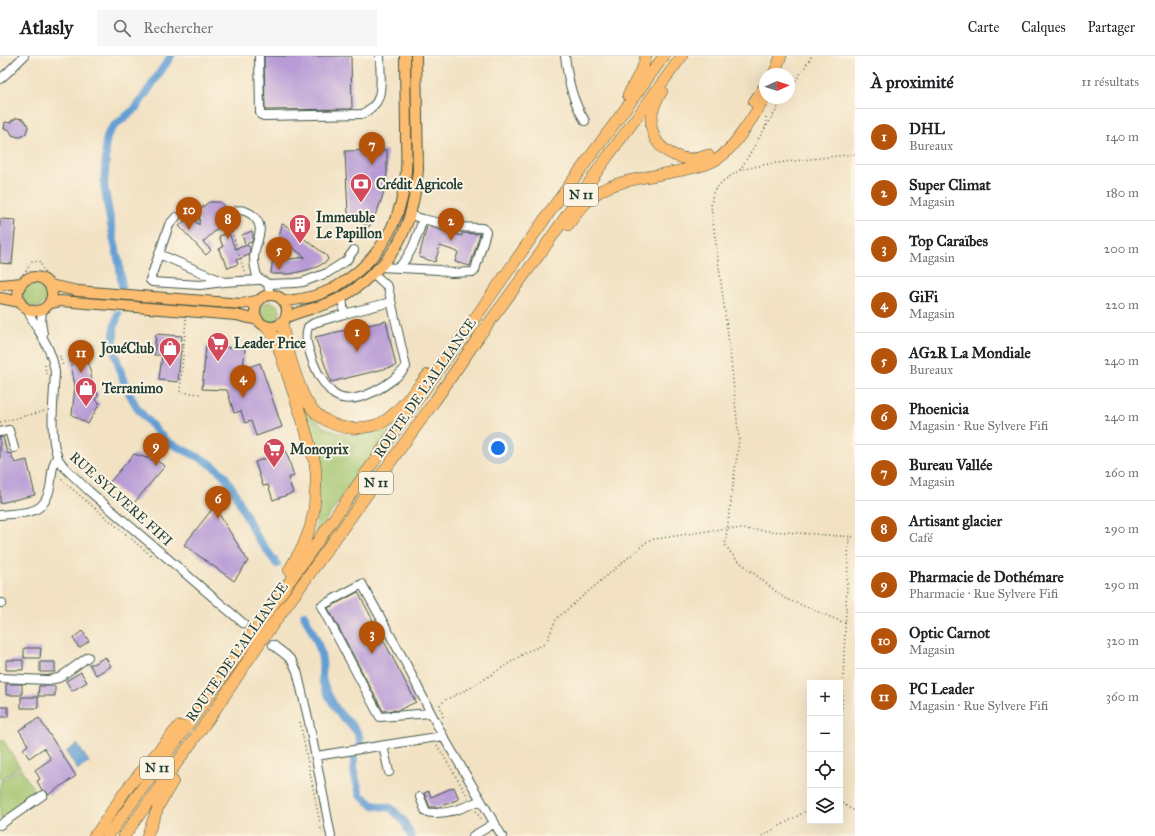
<!DOCTYPE html>
<html lang="fr">
<head>
<meta charset="utf-8">
<style>
	:root { --surface:#fff; --page:#f6f6f6; --text:#202124; --muted:#757577; --line:#e0e0e0; --accent:#b45309 }
	body { margin:0; font-family:"IM FELL Great Primer",serif; background:var(--page); color:var(--text) }
	.controls { position:absolute; right:12px; bottom:12px; display:grid; overflow:hidden; border-radius:0px; box-shadow:0 4px 16px #0002 }
	.controls button { width:36px; height:36px; display:grid; place-items:center; padding:0; border:0; border-bottom:1px solid var(--line); background:var(--surface); color:var(--text); font:20px sans-serif }
	.compass { position:absolute; left:759px; top:12px; width:36px; height:36px; border-radius:50%; background:var(--surface); box-shadow:0 4px 16px #0002; rotate:87deg }
	.you { position:absolute; left:498px; top:392px; width:14px; height:14px; margin:-10px; border:3px solid #fff; border-radius:50%; background:#1a73e8; box-shadow:0 0 0 6px #1a73e833 }
	.badge { display:grid; place-items:center; width:26px; height:26px; border-radius:50%; background:var(--accent); color:#fff; font-size:13px; font-weight:700 }
	.pin { position:absolute; translate:-50% -33px; filter:drop-shadow(0 1px 2px #0008) }
	.pin::after { content:''; position:absolute; top:21px; width:14px; height:12px; background:inherit; clip-path:polygon(0 0,100% 0,50% 100%) }
	.list { margin:0; padding:0; list-style:none }
	h2 { display:flex; justify-content:space-between; align-items:center; height:52px; margin:0; padding:0 16px; font-size:17px }
	h2 small { font-size:13px; font-weight:400; color:var(--muted) }
	.list li { display:grid; grid-template-columns:26px 1fr auto; gap:12px; align-items:center; box-sizing:border-box; height:56px; padding:0 16px; border-top:1px solid var(--line) }
	.list b { display:block; font-size:15px; white-space:nowrap }
	.list p { margin:0; font-size:13px; white-space:nowrap; color:var(--muted) }
	.list em { font-size:13px; font-style:normal; color:var(--muted) }
	.icon { flex:none; width:22px; height:22px; fill:none; stroke:currentColor; stroke-width:2; stroke-linecap:round; stroke-linejoin:round }
	.map { position:relative; flex:none; width:855px; height:780px; overflow:hidden }
	header { display:flex; align-items:center; gap:24px; box-sizing:border-box; height:56px; padding:0 20px; background:var(--surface); border-bottom:1px solid var(--line) }
	header strong { font-size:19px }
	nav { display:flex; gap:22px; margin-inline-start:auto; font-size:14px }
	.search { width:280px; height:36px; background:var(--page); display:flex; align-items:center; gap:10px; box-sizing:border-box; padding:0 14px; border-radius:0px; color:var(--muted); font-size:15px }
	main { display:flex }
	aside { flex:1; background:var(--surface) }
	.map>svg:first-child { display:block }
</style>
</head>
<body>
<header>
<strong>Atlasly</strong>
<div class="search"><svg class="icon" aria-label="search" viewBox="0 0 24 24"><circle cx="10" cy="10" r="6"/><path d="M15 15l6 6"/></svg>Rechercher</div>
<nav><a>Carte</a><a>Calques</a><a>Partager</a></nav>
</header>
<main>
<div class="map">
<svg width="855" height="780" viewBox="0 0 855 780">
	<rect width="100%" height="100%" fill="#fcf5e5"/>
	<filter id="ink" filterUnits="userSpaceOnUse"><feTurbulence type="fractalNoise" baseFrequency=".025" numOctaves="2"/><feDisplacementMap in="SourceGraphic" scale="8" xChannelSelector="R" yChannelSelector="G"/><feConvolveMatrix kernelMatrix="1 2 1 2 8 2 1 2 1" color-interpolation-filters="sRGB"/></filter>
	<filter id="wash" filterUnits="userSpaceOnUse"><feTurbulence type="fractalNoise" baseFrequency=".012" numOctaves="4" result="noise"/><feDisplacementMap in="SourceGraphic" scale="16" xChannelSelector="R" yChannelSelector="G"/><feGaussianBlur stdDeviation="0.9" result="paint"/><feColorMatrix in="noise" values="0 0 0 0 0 0 0 0 0 0 0 0 0 0 0 0 0 1.4 0 .05"/><feComposite in="paint" operator="in"/></filter>
	<g filter="url(#wash)">
		<rect width="100%" height="100%" fill="#f2e2c3"/>
		<!-- green -->
		<path fill="#a3c56e" stroke="#618151" d="M22 238a13 13 0 1 1 26 0a13 13 0 1 1-26 0Z
			M260 256a10 10 0 1 1 20 0a10 10 0 1 1-20 0Z
			M303,348C309,357 315,365 324,371C336,378 357,381 370,377C378,375 385,368 394,369L315,479L318,444Z
			M3,684L20,711L0,724V686Z
			M21,713L38,741L0,764V726Z"/>
		<!-- water -->
		<path fill="#629ed3" stroke="#406e84" d="M77,688L89,706L78,714L66,696Z"/>
		<g fill="none" stroke-linecap="round" stroke-linejoin="round">
			<!-- canal -->
			<path stroke="#629ed3" stroke-width="8" d="M122,230L119,207L113,180L104,129L106,100L105,93L106,85L109,76L113,71L136,52L171,0
				M118,258L114,272V285L115,298L125,329L137,352L155,373L168,386L202,403L212,409L223,418L234,435L255,478L277,508
				M304,559C311,573 320,588 322,604C323,609 322,615 322,620C322,627 326,634 329,640C332,646 336,653 340,658C348,667 362,675 360,688
				M354,703V716L360,739L373,749L391,752L403,764L411,780"/>
		</g>
		<g id="blocks">
			<!-- building -->
			<path fill="#b89bd6" d="M264,0H351L352,53L265,54Z
				M17,62L23,63L27,68L28,71L26,77L21,81H18L12,79L9,73H4L5,66L10,67L11,65Z
				M387,94V117L383,139L378,153L369,171L348,157L345,95Z
				M209,146H220L227,154L226,165L203,186L211,194L206,199L179,170L190,160L199,169L200,153Z
				M0,163L16,164L12,208L0,207Z
				M282,168L287,170L326,199L328,203L327,205L317,211L307,214L290,218H272L271,217L272,209V206L275,205L305,201L279,182Z
				M427,170L462,180V177L480,178L470,210L455,206L458,196L440,190L435,206L419,201Z
				M252,175L253,179L252,186L245,188L242,179Z
				M229,177L235,193L248,189L250,193L249,199L236,204L238,208L228,212L224,202H222L219,193L223,191L219,180Z
				M386,265L396,310L331,326L315,281Z
				M156,278L182,280L178,326L159,324L162,299H154Z
				M206,290L245,293L243,313L260,307L282,371L256,380L251,365L245,367L241,355L234,357L227,334L202,333Z
				M87,300L94,333L98,337V340L95,344L100,347L88,368L72,359L75,330L70,304Z
				M0,381H3L7,397L12,398V401L15,407L27,404L35,439L0,447Z
				M286,395L294,420L288,422L293,437L273,444L268,429L263,430L255,406Z
				M134,398L157,405L165,410L134,447L109,427Z
				M213,452L217,455L248,505L234,525L184,489Z
				M358,536L416,646L399,654L383,655L328,552Z
				M82,575L89,585L79,592L73,582Z
				M24,592H41L40,602H24Z
				M105,601L111,610L96,619L89,608H93Z
				M6,604H23V614H6Z
				M40,606H55V616H40Z
				M81,616L87,626L72,635L66,625Z
				M6,628H22V639H6Z
				M39,630H55V640H38Z
				M21,641H38V652H21Z
				M0,651H8V661H0Z
				M39,662L76,720L48,739L47,736L42,734L37,725L40,723L35,714L51,703L44,692L29,702L23,693L28,689L19,674Z
				M454,731L459,743L439,751H430L424,737L429,735L431,741Z"/>
		</g>
	</g>
	<g filter="url(#ink)">
		<use href="#blocks" fill-opacity="0" stroke="#3f5649" stroke-width="1"/>
		<g fill="none" stroke-linecap="round" stroke-linejoin="round">
			<!-- minor-tunnel -->
			<path stroke="#c8c1a6" stroke-width="8" stroke-dasharray="8 4" stroke-linecap="butt" d="M243,567L273,589"/>
			<!-- minor casing -->
			<g stroke="#3f5649" stroke-width="10">
				<path id="minor" d="M259,0L260,57L261,59L264,60L363,58C368,54 374,51 377,45C383,35 380,12 380,0
					M565,0C568,24 572,44 585,65
					M0,23L7,17L24,0
					M232,161L236,155C241,153 246,155 251,158C269,172 254,185 254,202C254,209 256,217 258,224
					M159,198L169,169L176,161
					M380,211L439,214L451,217L472,216H474L475,214L486,176L484,173L482,172L456,171L423,163L410,159
					M399,211C412,198 417,181 423,163
					M373,217L388,231L406,311C394,327 355,352 335,339C332,337 330,334 328,332C320,322 318,318 313,306C309,294 304,283 308,271L314,267L344,258L391,246
					M224,226L159,198L150,224L152,226L200,229L224,226L258,224H262L268,228L270,240
					M268,228L295,227L303,226L327,217L346,205L354,194
					M342,241L344,258
					M27,253C37,275 52,291 55,316C54,339 49,378 57,399C58,404 62,408 65,412L89,435L243,567
					M42,254L41,266L43,278
					M0,376L9,374L14,392
					M0,459C28,456 47,460 51,425C52,417 52,408 57,401
					M362,528L405,606L431,657L380,661L321,550Z
					M0,547H2
					M273,589L286,599L292,605L297,615L309,666L331,780
					M0,622L48,624L59,622L88,601
					M431,657L443,680L502,780
					M383,690L389,716
					M316,700L443,680
					M420,741L426,756C446,760 463,752 481,744
					M0,769L43,739
					M473,780L495,767"/>
			</g>
			<!-- major casing -->
			<g stroke="#3f5649" stroke-width="12">
				<path id="major" d="M18 238a17 17 0 1 1 34 0a17 17 0 1 1-34 0Z
					M0,229L22,227
					M50,229L78,235L204,245L242,248L260,244
					M255 255a16 16 0 1 1 32 0a16 16 0 1 1-32 0Z
					M0,242L20,246
					M283,245C313,243 333,236 357,216C387,191 404,154 406,115C407,103 406,91 406,79C406,53 405,26 405,0
					M50,247L61,245L236,259L257,264
					M285,262C301,254 320,252 336,244C349,238 361,229 371,219C376,214 382,210 386,204C408,180 415,145 418,114L416,0"/>
			</g>
			<!-- highway casing -->
			<g stroke="#3f5649" stroke-width="12">
				<path id="highway" d="M774,18L781,0
					M662,35C655,46 649,61 652,74C658,98 687,109 708,99
					M628,39L643,11L646,0
					M754,46L765,30
					M568,169C576,158 585,146 596,138C614,124 656,120 678,115C691,112 707,110 719,102C735,91 754,59 765,42
					M282,266C285,287 291,305 298,325C301,332 303,341 308,347C317,363 340,374 357,372C367,371 378,370 386,364C402,353 415,334 428,319
					M265,270L274,280L277,287L305,372L315,407L316,418V427L314,454L310,472L303,490L289,514
					M94,780L97,777L126,734L179,670
					M108,780L206,644L554,150L664,0
					M124,780L156,736L215,654L261,585L434,346L480,279L542,195L600,111L682,0
					M147,780L159,749L173,725"/>
			</g>
			<!-- path -->
			<path stroke="#3f5649" stroke-width="1.5" stroke-dasharray="1 3" stroke-linecap="butt" d="M789,35L812,0
				M766,70V58
				M740,114L762,77L784,42
				M231,172L245,218
				M23,218L27,214L31,205L41,206C42,213 43,216 48,221
				M186,263L180,336L201,338
				M60,300L63,310
				M45,309L46,319
				M0,366L45,355
				M59,420L65,427L96,453L153,501
				M845,567L784,542L735,502L725,489L739,384L731,304L711,150L713,136L723,125L740,114L768,108L855,98
				M443,661L440,649L445,644L472,631L528,595L541,590L546,587L556,563L649,484L727,472L855,481
				M300,666L322,778
				M437,689L468,741
				M840,696L849,480
				M840,744L843,748L855,755
				M476,755L482,765
				M762,780L810,753"/>
			<!-- minor -->
			<use href="#minor" stroke="#fff" stroke-width="8"/>
			<!-- major -->
			<use href="#major" stroke="#fcbd6f" stroke-width="10"/>
			<!-- highway -->
			<use href="#highway" stroke="#fcbd6f" stroke-width="11"/>
		</g>
	</g>
	<!-- icons -->
	<defs>
		<g id="bank-pin" transform="scale(1.15)"><path d="M0 17L-7.5 6A9.5 9.5 0 1 1 7.5 6Z" fill="#d1495b" stroke="#fcf5e5"/><path d="M-6-4H6V4H-6ZM0-2.3a2.3 2.3 0 1 0 0 4.6a2.3 2.3 0 1 0 0-4.6Z" fill="#fff"/></g>
		<g id="building-pin" transform="scale(1.15)"><path d="M0 17L-7.5 6A9.5 9.5 0 1 1 7.5 6Z" fill="#d1495b" stroke="#fcf5e5"/><path d="M-4-6H4V6H1V3H-1V6H-4ZM-2.5-4.3h1.7v1.8h-1.7ZM.8-4.3h1.7v1.8H.8ZM-2.5-1h1.7V.8h-1.7ZM.8-1h1.7V.8H.8Z" fill="#fff"/></g>
		<g id="supermarket-pin" transform="scale(1.15)"><path d="M0 17L-7.5 6A9.5 9.5 0 1 1 7.5 6Z" fill="#d1495b" stroke="#fcf5e5"/><path d="M-6-5.5h2.5l.6 2H6L4.5 2H-2.5L-4.4-4H-6ZM-1.5 3.2a1.3 1.3 0 1 0 .1 0ZM3 3.2a1.3 1.3 0 1 0 .1 0Z" fill="#fff"/></g>
		<g id="shop-pin" transform="scale(1.15)"><path d="M0 17L-7.5 6A9.5 9.5 0 1 1 7.5 6Z" fill="#d1495b" stroke="#fcf5e5"/><path d="M-5-2.5h2.3a2.7 3.5 0 0 1 5.4 0H5L5.5 6h-11ZM-1.5-2.5h3a1.5 2.3 0 0 0-3 0Z" fill="#fff"/></g>
	</defs>
	<g fill-rule="evenodd">
		<use href="#bank-pin" x="361" y="128"/>
		<use href="#building-pin" x="300" y="169"/>
		<use href="#supermarket-pin" x="218" y="287"/>
		<use href="#shop-pin" x="170" y="292"/>
		<use href="#shop-pin" x="86" y="332"/>
		<use href="#supermarket-pin" x="274" y="393"/>
	</g>
	<g text-anchor="middle" dominant-baseline="central" stroke-width="4" stroke-linejoin="round" paint-order="stroke">
		<!-- shield labels -->
		<g fill="#fcf5e5" stroke="#617469" stroke-width="1">
			<rect x="564" y="128" width="34" height="22" rx="3"/>
			<rect x="359" y="416" width="34" height="22" rx="3"/>
			<rect x="140" y="701" width="34" height="22" rx="3"/>
		</g>
		<g font-size="13" font-weight="bold" fill="#1f3d34">
			<text x="581" y="139">N 11</text>
			<text x="376" y="427">N 11</text>
			<text x="157" y="712">N 11</text>
		</g>
		<!-- poi labels -->
		<g font-size="14" font-weight="bold" fill="#1f3d34" stroke="#fcf5e5" text-anchor="start">
			<text x="376" y="128">Crédit Agricole</text>
			<text x="316" y="161">Immeuble<tspan x="316" dy="16">Le Papillon</tspan></text>
			<text x="234" y="287">Leader Price</text>
			<text x="154" y="292" text-anchor="end">JouéClub</text>
			<text x="102" y="332">Terranimo</text>
			<text x="290" y="393">Monoprix</text>
		</g>
		<!-- street labels -->
		<g font-size="14" fill="#1f3d34" stroke="#fcf5e5">
			<text transform="translate(425 332) rotate(-55)">ROUTE DE L'ALLIANCE</text>
			<text transform="translate(121 443) rotate(42)">RUE SYLVERE FIFI</text>
			<text transform="translate(237 596) rotate(-55)">ROUTE DE L'ALLIANCE</text>
		</g>
	</g>
</svg>
<div class="controls">
<button>+</button>
<button>−</button>
<button><svg class="icon" aria-label="locate" viewBox="0 0 24 24"><circle cx="12" cy="12" r="6"/><path d="M12 2v4M12 18v4M2 12h4M18 12h4"/></svg></button>
<button><svg class="icon" aria-label="layers" viewBox="0 0 24 24"><path d="M12 4l9 5-9 5-9-5zM3 14l9 5 9-5"/></svg></button>
</div>
<svg class="compass" viewBox="-18 -18 36 36"><path d="M0-13l5 13h-10z" fill="#e53935"/><path d="M0 13l5-13h-10z" fill="#757577"/></svg>
<div class="you"></div>
<div class="pin badge" style="left:357px;top:296px">1</div>
<div class="pin badge" style="left:451px;top:185px">2</div>
<div class="pin badge" style="left:372px;top:598px">3</div>
<div class="pin badge" style="left:243px;top:342px">4</div>
<div class="pin badge" style="left:279px;top:214px">5</div>
<div class="pin badge" style="left:218px;top:463px">6</div>
<div class="pin badge" style="left:372px;top:109px">7</div>
<div class="pin badge" style="left:228px;top:183px">8</div>
<div class="pin badge" style="left:156px;top:410px">9</div>
<div class="pin badge" style="left:189px;top:174px">10</div>
<div class="pin badge" style="left:81px;top:317px">11</div>
</div>
<aside>
<h2>À proximité<small>11 résultats</small></h2>
<ul class="list">
<li><span class="badge">1</span><div><b>DHL</b><p>Bureaux</p></div><em>140 m</em></li>
<li><span class="badge">2</span><div><b>Super Climat</b><p>Magasin</p></div><em>180 m</em></li>
<li><span class="badge">3</span><div><b>Top Caraïbes</b><p>Magasin</p></div><em>200 m</em></li>
<li><span class="badge">4</span><div><b>GiFi</b><p>Magasin</p></div><em>220 m</em></li>
<li><span class="badge">5</span><div><b>AG2R La Mondiale</b><p>Bureaux</p></div><em>240 m</em></li>
<li><span class="badge">6</span><div><b>Phoenicia</b><p>Magasin · Rue Sylvere Fifi</p></div><em>240 m</em></li>
<li><span class="badge">7</span><div><b>Bureau Vallée</b><p>Magasin</p></div><em>260 m</em></li>
<li><span class="badge">8</span><div><b>Artisant glacier</b><p>Café</p></div><em>290 m</em></li>
<li><span class="badge">9</span><div><b>Pharmacie de Dothémare</b><p>Pharmacie · Rue Sylvere Fifi</p></div><em>290 m</em></li>
<li><span class="badge">10</span><div><b>Optic Carnot</b><p>Magasin</p></div><em>320 m</em></li>
<li><span class="badge">11</span><div><b>PC Leader</b><p>Magasin · Rue Sylvere Fifi</p></div><em>360 m</em></li>
</ul>
</aside>
</main>
</body>
</html>
